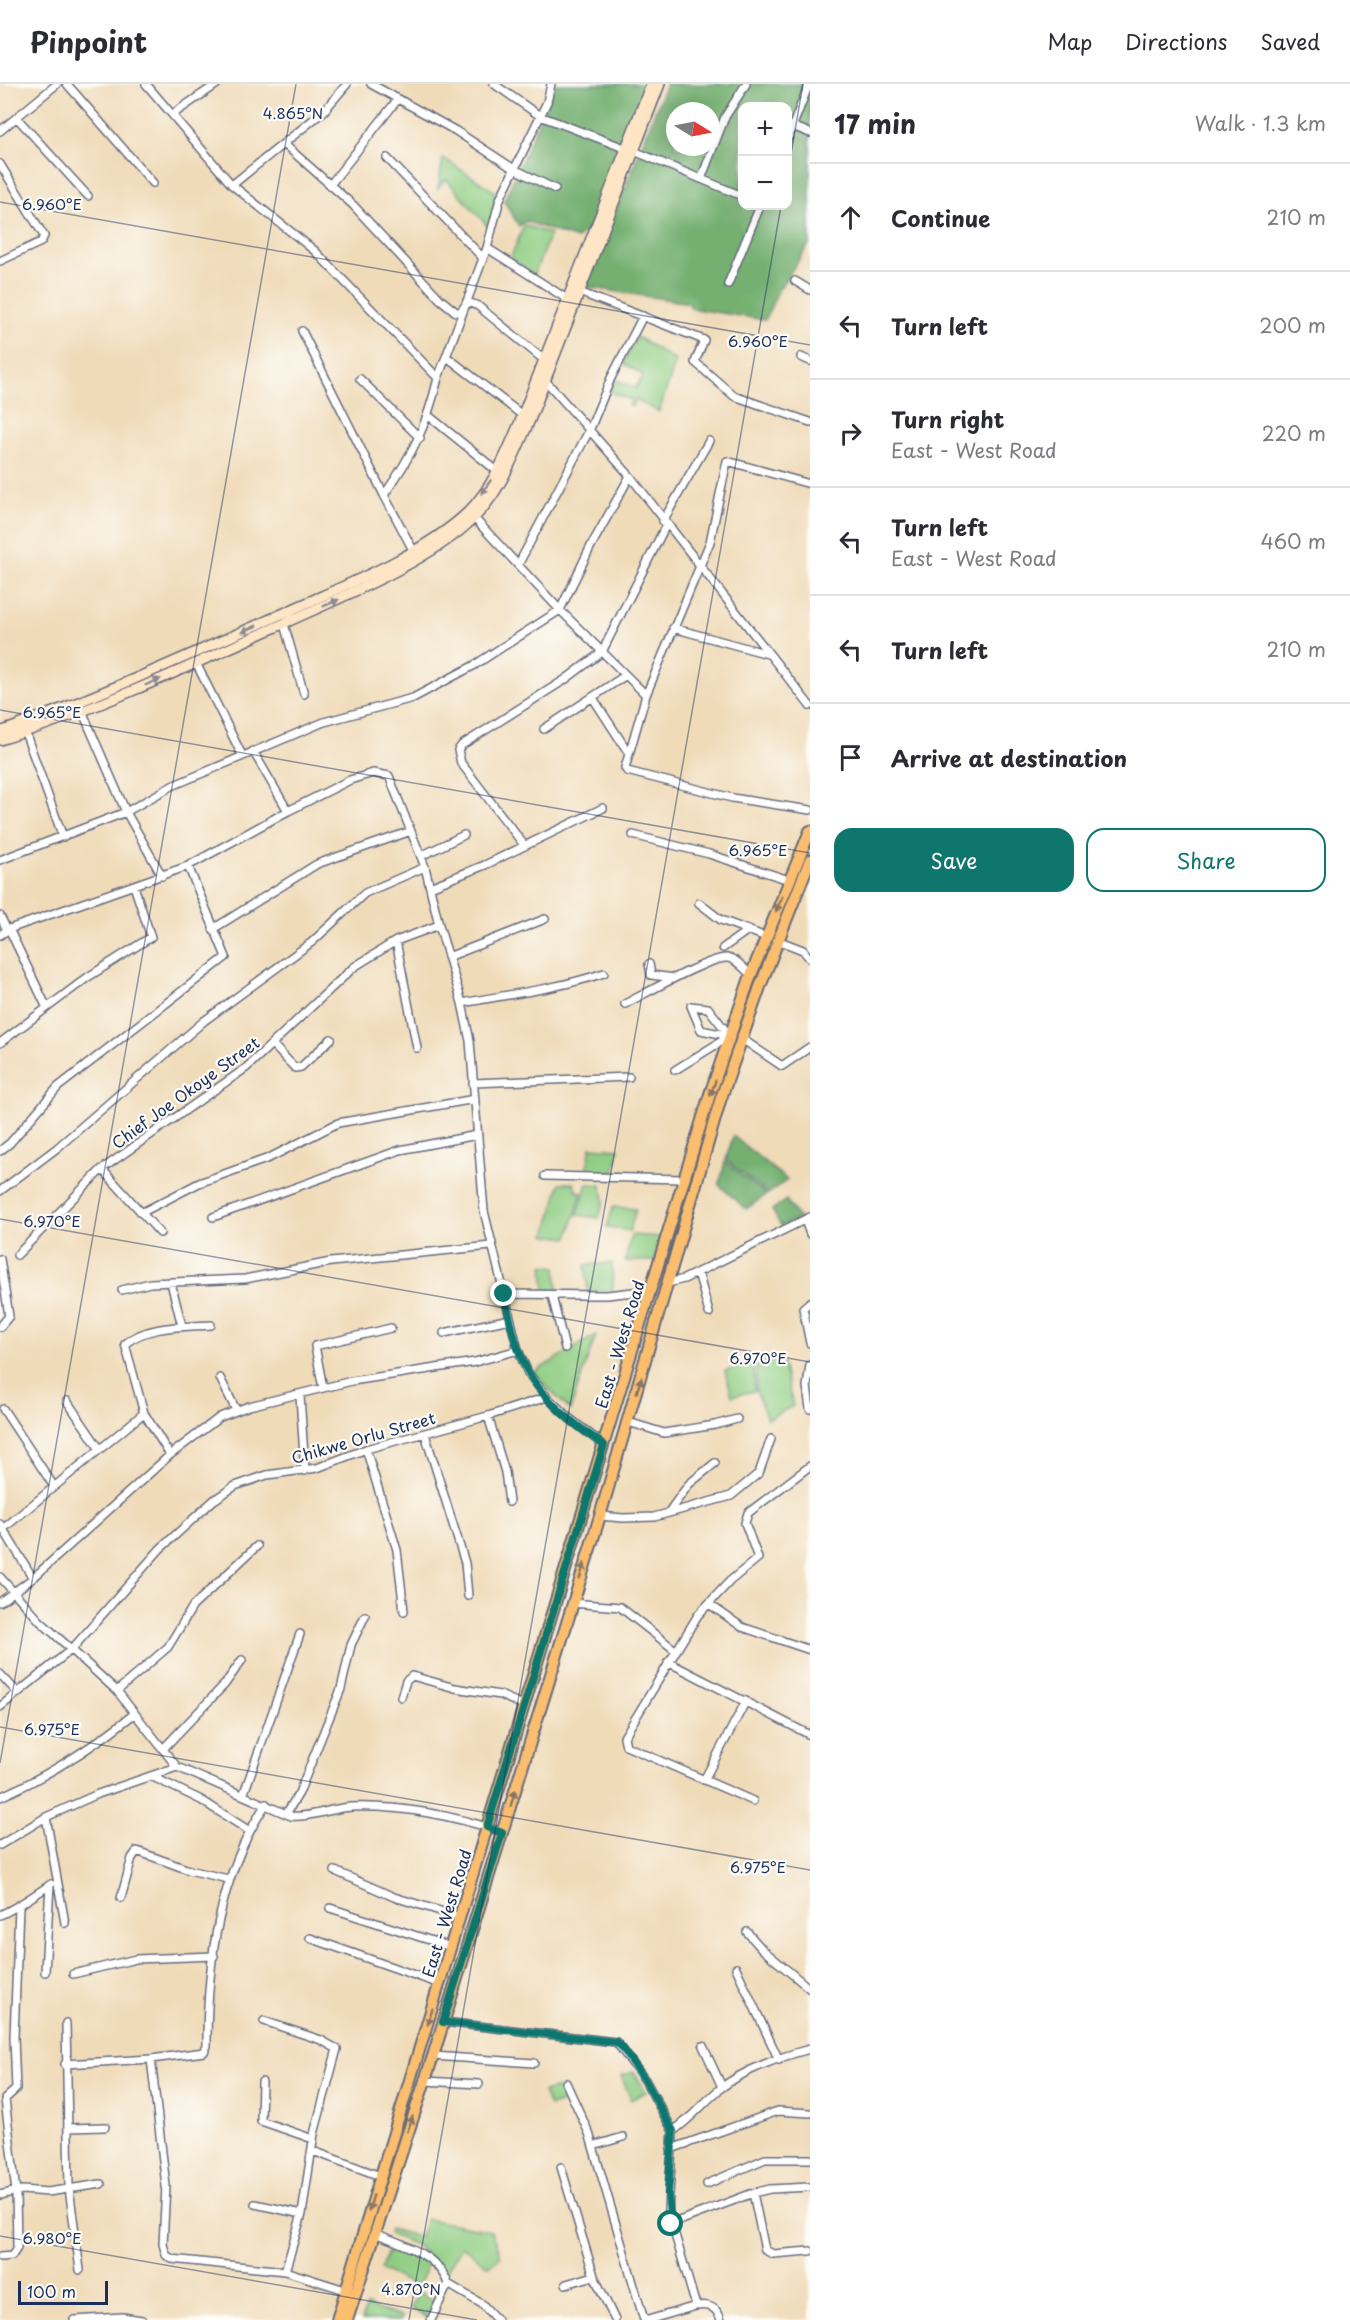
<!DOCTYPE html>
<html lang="en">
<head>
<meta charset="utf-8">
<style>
	:root { --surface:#fff; --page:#f2f2f3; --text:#2b2b33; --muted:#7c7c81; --line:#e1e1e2; --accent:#0f766e }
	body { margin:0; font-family:"Playpen Sans",sans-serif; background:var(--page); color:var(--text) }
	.controls { position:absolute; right:18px; top:18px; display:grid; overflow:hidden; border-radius:12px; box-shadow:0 6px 24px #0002 }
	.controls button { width:54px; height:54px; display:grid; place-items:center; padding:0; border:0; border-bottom:2px solid var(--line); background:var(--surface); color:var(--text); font:30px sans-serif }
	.compass { position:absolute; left:666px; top:18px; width:54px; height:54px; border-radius:50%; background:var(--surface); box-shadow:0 6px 24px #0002; rotate:100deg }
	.scale { position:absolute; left:18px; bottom:15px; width:90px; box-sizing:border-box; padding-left:6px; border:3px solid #1b2f5e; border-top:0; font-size:16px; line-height:21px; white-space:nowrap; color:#1b2f5e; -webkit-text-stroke:4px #fdfcf7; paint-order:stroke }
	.stop { position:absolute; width:18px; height:18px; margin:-14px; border:4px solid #0f766e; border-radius:50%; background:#fff }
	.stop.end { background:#0f766e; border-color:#fff; box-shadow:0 2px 6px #0008 }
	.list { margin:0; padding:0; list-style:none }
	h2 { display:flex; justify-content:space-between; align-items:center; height:78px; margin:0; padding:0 24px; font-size:26px }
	h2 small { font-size:20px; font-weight:400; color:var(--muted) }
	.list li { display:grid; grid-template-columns:39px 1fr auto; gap:18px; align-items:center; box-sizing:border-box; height:108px; padding:0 24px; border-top:2px solid var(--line) }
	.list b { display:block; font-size:22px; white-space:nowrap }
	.list p { margin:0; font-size:20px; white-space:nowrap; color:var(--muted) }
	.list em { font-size:20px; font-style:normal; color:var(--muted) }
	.actions { display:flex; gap:12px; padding:18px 24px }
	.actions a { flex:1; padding:14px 0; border:2px solid var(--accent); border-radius:18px; text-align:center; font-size:21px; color:var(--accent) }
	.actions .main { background:var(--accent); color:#fff }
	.icon { flex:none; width:33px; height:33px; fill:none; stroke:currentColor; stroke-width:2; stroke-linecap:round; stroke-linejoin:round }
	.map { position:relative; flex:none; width:810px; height:2236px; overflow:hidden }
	header { display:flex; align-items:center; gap:36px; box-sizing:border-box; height:84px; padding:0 30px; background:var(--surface); border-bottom:2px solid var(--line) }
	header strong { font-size:28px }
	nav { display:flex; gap:33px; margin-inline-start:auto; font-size:21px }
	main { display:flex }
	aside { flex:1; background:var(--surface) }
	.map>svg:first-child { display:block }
</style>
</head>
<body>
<header>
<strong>Pinpoint</strong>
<nav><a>Map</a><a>Directions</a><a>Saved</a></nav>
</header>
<main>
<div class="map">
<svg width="810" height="2236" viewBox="0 0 810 2236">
	<rect width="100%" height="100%" fill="#fdfcf7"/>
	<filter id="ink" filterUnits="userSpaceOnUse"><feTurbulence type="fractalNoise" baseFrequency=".0167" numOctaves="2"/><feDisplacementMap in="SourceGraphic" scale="12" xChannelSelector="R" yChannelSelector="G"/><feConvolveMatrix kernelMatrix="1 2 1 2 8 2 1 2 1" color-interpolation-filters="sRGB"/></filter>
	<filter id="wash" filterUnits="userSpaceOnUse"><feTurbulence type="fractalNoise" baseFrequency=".008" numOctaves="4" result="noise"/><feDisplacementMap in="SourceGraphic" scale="24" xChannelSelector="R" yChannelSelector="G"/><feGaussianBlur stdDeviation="1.35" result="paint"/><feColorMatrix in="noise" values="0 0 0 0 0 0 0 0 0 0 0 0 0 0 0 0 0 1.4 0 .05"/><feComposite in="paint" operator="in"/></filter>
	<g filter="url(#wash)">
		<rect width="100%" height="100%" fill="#f0dbb9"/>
		<!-- green -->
		<path fill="#90cd83" stroke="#567e70" stroke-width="1.5" d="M443,74L497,109L489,144L446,95L438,104Z
			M524,141L550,150L534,191L511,173Z
			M637,253L676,277L659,328L636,316L632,322H629L632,316L610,308L614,295L636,304L643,291L623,279Z
			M591,1063L619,1065L614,1089L586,1088Z
			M560,1099H574L576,1106L582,1109L568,1154L546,1151Z
			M587,1100L601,1101L604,1116L599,1134L577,1131Z
			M613,1123L636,1125L630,1147L607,1143Z
			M631,1151L661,1153L655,1177H625Z
			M612,1179L613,1206L588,1207L585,1181Z
			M543,1181L556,1183L558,1207H545Z
			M596,1251L570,1326L533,1289Z
			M757,1272L782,1276L793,1322L767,1335L756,1307Z
			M754,1279V1307L732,1312L725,1287Z
			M634,1988L646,2008L631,2016L621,1992Z
			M564,2003L568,2016L550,2022L543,2008Z
			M426,2135L491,2147L501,2173L488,2182L462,2162L445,2189L416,2161L389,2150L390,2145L420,2153Z
			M392,2160L429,2177L417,2203L380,2185Z
			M419,2208L435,2217L426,2233L410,2224Z
			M366,2222L402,2233L401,2236H362Z"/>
		<!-- forest -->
		<path fill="#74b071" stroke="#487068" stroke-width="1.5" fill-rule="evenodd" d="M555,0H644L587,150L582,149L577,155L525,137L519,142L504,117Z
			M666,0H810V159L779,205L765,236L690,224V219L586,203ZM742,22H788V122H742ZM675,27H711V63H675Z
			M733,1052L787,1096L768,1110L726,1076Z
			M725,1078L766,1111L746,1125L719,1101Z
			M786,1116L799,1135L781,1142L772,1126Z"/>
	</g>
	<g filter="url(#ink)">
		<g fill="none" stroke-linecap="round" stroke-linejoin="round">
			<!-- street casing -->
			<g stroke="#666b7e" stroke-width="10">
				<path id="street" d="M67,0L153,99
					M146,0L232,101L315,167L438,294C427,341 412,372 384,411L413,466
					M371,0L456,47L514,85L555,105
					M494,0L540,32L627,65
					M173,30L217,0
					M17,34L88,112
					M792,42L810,49
					M0,47L57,0
					M788,54L809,0
					M284,60L353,121L440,215L456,228H460L468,218L478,222L544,276
					M634,67L742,112
					M387,74L482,173
					M0,80L44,152L41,158L0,177
					M701,95L725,33L746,0
					M232,101L324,27L347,0
					M330,101L398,15
					M487,164L567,215
					M795,197L810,206
					M728,200L760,122
					M579,208L704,256L695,278L734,312L810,338
					M302,247L384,411
					M447,273L522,331
					M801,273L810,277
					M438,294L487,164L500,115L547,18L551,0
					M360,295L420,354
					M544,295L630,392L810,622
					M429,332L497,387
					M810,400L727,377L710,458L646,611L625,684L627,687L732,714L810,726
					M474,434L560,526L646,611
					M663,437L709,357
					M518,481L590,345L611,294L643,232
					M284,540L304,610
					M673,544L768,570
					M196,579L242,671
					M593,614L628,668
					M83,629L126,728L162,792
					M544,645L626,591
					M25,648L63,753
					M253,667L288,727
					M633,751L709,770L789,796
					M524,761L461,679L458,666L462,661L566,595L602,568L666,441
					M421,772L464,751
					M0,776L126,728L172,702L324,638L413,614L473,582L560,526L591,462L630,392
					M430,803L485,781L603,724
					M699,819L721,836L766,853
					M0,832L7,846
					M9,845L47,924
					M213,845L317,780L411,747
					M0,851L9,845L188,782L288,727L350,696L373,689L389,692L425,783L439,841L462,919L470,957L484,1127L518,1266L528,1289L547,1313L569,1334L604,1361
					M777,856L803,866L810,875
					M396,857L417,964
					M723,864L748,846
					M448,873L545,835
					M649,880L651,891L674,894
					M462,919C510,910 557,905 604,889
					M625,920C645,910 710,872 728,874C737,875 745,886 751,891
					M691,922L708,924L730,952L701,946Z
					M742,955L782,982L810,963
					M0,959L88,893L151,853L134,802
					M272,960L295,984L301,983L331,955
					M675,986L730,952
					M473,999L629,993
					M0,1067L10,1059L58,1003L226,873L188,782
					M102,1085L160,1149
					M545,1092L684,1095
					M0,1107L57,1064L204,937L312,858L365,809L425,783
					M141,1129L199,1099L269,1074L338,1039L475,1015
					M213,1133L400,1066L477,1051
					M805,1136L810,1150
					M17,1171L102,1085L246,984L354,883L396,857L439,841
					M0,1175L9,1232L0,1243
					M698,1188L709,1229
					M171,1199L182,1242
					M668,1199L684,1195L810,1133
					M122,1206L150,1199L245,1195L331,1178L491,1162
					M503,1210L607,1211L651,1206
					M552,1212L565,1264
					M810,1218L803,1224L810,1259
					M444,1249L510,1235
					M810,1281L807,1302L810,1325
					M220,1294L236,1326
					M323,1304L315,1262L391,1244
					M300,1312L305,1387
					M67,1317L99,1364
					M3,1325L53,1401
					M488,1332L505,1388L509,1418
					M628,1338L664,1349L715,1341L737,1335
					M425,1350L465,1479L468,1512
					M366,1365L397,1466L404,1527
					M170,1371L144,1329L125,1260C146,1241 185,1243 211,1241
					M668,1429L689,1400L715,1379
					M600,1432L623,1434L654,1433L731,1412L759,1389L771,1355
					M0,1440L33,1494
					M4,1444L144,1329
					M0,1493L40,1537L117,1607L177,1683L291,1732C311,1734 331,1724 351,1723C400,1721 456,1732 502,1748
					M0,1518L33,1494L170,1371L220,1333L249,1322L352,1297L475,1278L518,1266
					M572,1519L620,1523L675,1566
					M709,1520L742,1543L810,1566
					M668,1578L810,1651
					M0,1590L18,1609
					M117,1607L168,1563L193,1522L257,1462
					M401,1613L406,1597L412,1592L455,1604L500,1611L525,1622
					M0,1623L72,1565L160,1465L214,1416L235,1402L267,1391L317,1384L366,1365L488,1332L547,1313
					M164,1664L225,1600L242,1576
					M151,1692L201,1716L248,1746
					M704,1696L746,1617
					M244,1709L300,1550
					M0,1713C48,1692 93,1663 134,1630
					M753,1717L626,1662L624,1653L698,1531L730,1497L758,1474L745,1439L748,1429L810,1382
					M286,1730L299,1709L341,1605L351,1561L365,1532
					M46,1733L65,1839
					M0,1761L46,1733L98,1710L177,1683
					M335,1787L394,1813L460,1833
					M121,1814L132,1774L137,1767L189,1786L228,1795
					M330,1824L451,1863
					M0,1831C18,1823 35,1811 51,1800
					M747,1848L762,1865L810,1905
					M310,1854L440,1900
					M736,1884L779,1976
					M45,1888L50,1801
					M73,1890L136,1875L214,1872
					M264,1937L321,1956L337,1965L314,2050L302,2130L285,2187
					M443,1938L616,1958L645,1996L673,2047L668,2127L696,2222L648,2236
					M66,1939L69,2104L80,2186
					M703,1962L722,2003
					M433,1972L534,1979
					M151,1975L166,2102L163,2160L166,2171L172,2175L285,2187L345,2206
					M65,1980L151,1975L204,1968L207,1962C207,1878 219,1791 266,1720
					M425,1997L479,2000
					M262,1998L261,2037L313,2055
					M566,1999L589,2049L644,2236
					M68,2044L105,2043
					M673,2047C691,2035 704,2018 721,2004C744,1986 782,1972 810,1965
					M593,2062L623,2053
					M671,2065L778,2027L810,2029
					M313,2067L380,2092
					M561,2083L594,2192L615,2236
					M707,2100L765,2075H810
					M753,2109L765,2166L773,2170L810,2167
					M0,2111L22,2106L48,2108L101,2100
					M255,2120L302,2130
					M671,2140L753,2109L770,2105L810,2103
					M374,2149C400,2159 439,2171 448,2200L482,2220L497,2236
					M0,2173L12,2172L17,2164L16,2108L5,2015L16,2005L14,1953L19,1823
					M566,2200L594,2192
					M696,2222C709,2220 717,2223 721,2236
					M74,2236L122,2233L142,2236
					M431,2236L448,2200"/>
			</g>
			<!-- secondary casing -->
			<g stroke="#666b7e" stroke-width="12">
				<path id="secondary" d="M0,648C97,613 190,571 284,529C341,503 421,472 467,429C493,404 507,368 521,335L651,0
					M0,656C99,625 192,581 287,538C342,513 430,477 473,435C501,408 514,371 530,336L660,0"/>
			</g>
			<!-- primary casing -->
			<g stroke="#666b7e" stroke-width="14">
				<path id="primary" d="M337,2236L710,1010L751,891L810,747
					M347,2236L433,1972L600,1432L720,1017L761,900L810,776"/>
			</g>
			<!-- street -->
			<use href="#street" stroke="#fff" stroke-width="7"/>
			<!-- secondary -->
			<use href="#secondary" stroke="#fde5c5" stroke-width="9"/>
			<!-- primary -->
			<use href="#primary" stroke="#fabe6e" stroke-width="10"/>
		</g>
		<!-- one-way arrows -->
		<defs><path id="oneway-solid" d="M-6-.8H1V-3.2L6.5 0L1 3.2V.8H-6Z" transform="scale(1.5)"/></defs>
		<g fill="#8c8a92">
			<use href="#oneway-solid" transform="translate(486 403) rotate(125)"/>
			<use href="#oneway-solid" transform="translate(331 519) rotate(-24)"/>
			<use href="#oneway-solid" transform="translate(249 545) rotate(156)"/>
			<use href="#oneway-solid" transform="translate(153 598) rotate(-23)"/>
		</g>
		<g fill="#8a7666">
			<use href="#oneway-solid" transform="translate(779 820) rotate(113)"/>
			<use href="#oneway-solid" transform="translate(713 1004) rotate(109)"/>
			<use href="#oneway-solid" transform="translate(639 1301) rotate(-73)"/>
			<use href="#oneway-solid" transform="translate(582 1487) rotate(-72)"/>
			<use href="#oneway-solid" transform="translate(513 1714) rotate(-73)"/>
			<use href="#oneway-solid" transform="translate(430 1933) rotate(107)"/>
			<use href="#oneway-solid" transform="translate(410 2040) rotate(-71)"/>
			<use href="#oneway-solid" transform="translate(371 2119) rotate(107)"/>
		</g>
	</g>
	<g fill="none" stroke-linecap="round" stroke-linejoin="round" filter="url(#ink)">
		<!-- route -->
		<path stroke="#0f766e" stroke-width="8" d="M504,1210C510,1236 515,1262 527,1286C543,1317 576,1342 604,1361L487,1743L502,1749L443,1938L607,1957L616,1958L622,1963L645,1996L673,2047L668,2110L671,2140"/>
	</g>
	<!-- ticks -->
	<path fill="none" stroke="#1b2f5e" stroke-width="1.5" stroke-opacity="0.45" d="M788,87L803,0M0,118L810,261M0,626L810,769M0,1135L810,1278M0,1643L810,1786M0,1679L296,0M0,2152L477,2236M409,2236L781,122"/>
	<g text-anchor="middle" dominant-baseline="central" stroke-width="4.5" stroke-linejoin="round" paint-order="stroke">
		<!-- street labels -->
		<g font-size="16" fill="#1b2f5e" stroke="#fdfcf7">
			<text transform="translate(185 1008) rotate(-36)">Chief Joe Okoye Street</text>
			<text transform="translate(619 1260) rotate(-73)">East - West Road</text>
			<text transform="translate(363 1353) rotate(-16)">Chikwe Orlu Street</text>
			<text transform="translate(446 1829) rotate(-73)">East - West Road</text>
		</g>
	</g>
	<g font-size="15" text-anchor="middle" fill="#1b2f5e" stroke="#fdfcf7" stroke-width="4.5" stroke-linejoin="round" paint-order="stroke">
		<text x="293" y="35">4.865°N</text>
		<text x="52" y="126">6.960°E</text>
		<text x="758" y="263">6.960°E</text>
		<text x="52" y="634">6.965°E</text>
		<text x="758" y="772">6.965°E</text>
		<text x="52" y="1143">6.970°E</text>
		<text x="758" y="1280">6.970°E</text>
		<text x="52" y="1651">6.975°E</text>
		<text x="758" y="1789">6.975°E</text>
		<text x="52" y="2160">6.980°E</text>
		<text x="411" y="2211">4.870°N</text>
	</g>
</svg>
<div class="controls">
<button>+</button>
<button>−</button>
</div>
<svg class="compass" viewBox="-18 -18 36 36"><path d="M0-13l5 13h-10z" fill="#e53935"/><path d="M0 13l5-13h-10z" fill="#7c7c81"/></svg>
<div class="scale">100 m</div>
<div class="stop" style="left:671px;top:2140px"></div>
<div class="stop end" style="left:504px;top:1210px"></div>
</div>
<aside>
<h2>17 min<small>Walk · 1.3 km</small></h2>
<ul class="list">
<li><svg class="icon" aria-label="ahead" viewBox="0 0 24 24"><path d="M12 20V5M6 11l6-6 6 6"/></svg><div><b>Continue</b></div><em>210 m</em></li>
<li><svg class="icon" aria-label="left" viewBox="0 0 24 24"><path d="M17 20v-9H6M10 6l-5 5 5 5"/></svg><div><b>Turn left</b></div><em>200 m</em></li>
<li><svg class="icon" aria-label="right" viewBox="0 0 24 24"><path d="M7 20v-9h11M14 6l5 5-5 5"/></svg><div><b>Turn right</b><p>East - West Road</p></div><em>220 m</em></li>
<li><svg class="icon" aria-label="left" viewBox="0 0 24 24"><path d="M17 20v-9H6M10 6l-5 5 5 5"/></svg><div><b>Turn left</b><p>East - West Road</p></div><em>460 m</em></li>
<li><svg class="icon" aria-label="left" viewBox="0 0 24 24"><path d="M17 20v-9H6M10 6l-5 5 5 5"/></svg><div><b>Turn left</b></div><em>210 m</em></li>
<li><svg class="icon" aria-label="arrive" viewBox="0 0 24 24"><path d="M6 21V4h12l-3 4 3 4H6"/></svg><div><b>Arrive at destination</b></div></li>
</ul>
<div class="actions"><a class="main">Save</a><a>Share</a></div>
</aside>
</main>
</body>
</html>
